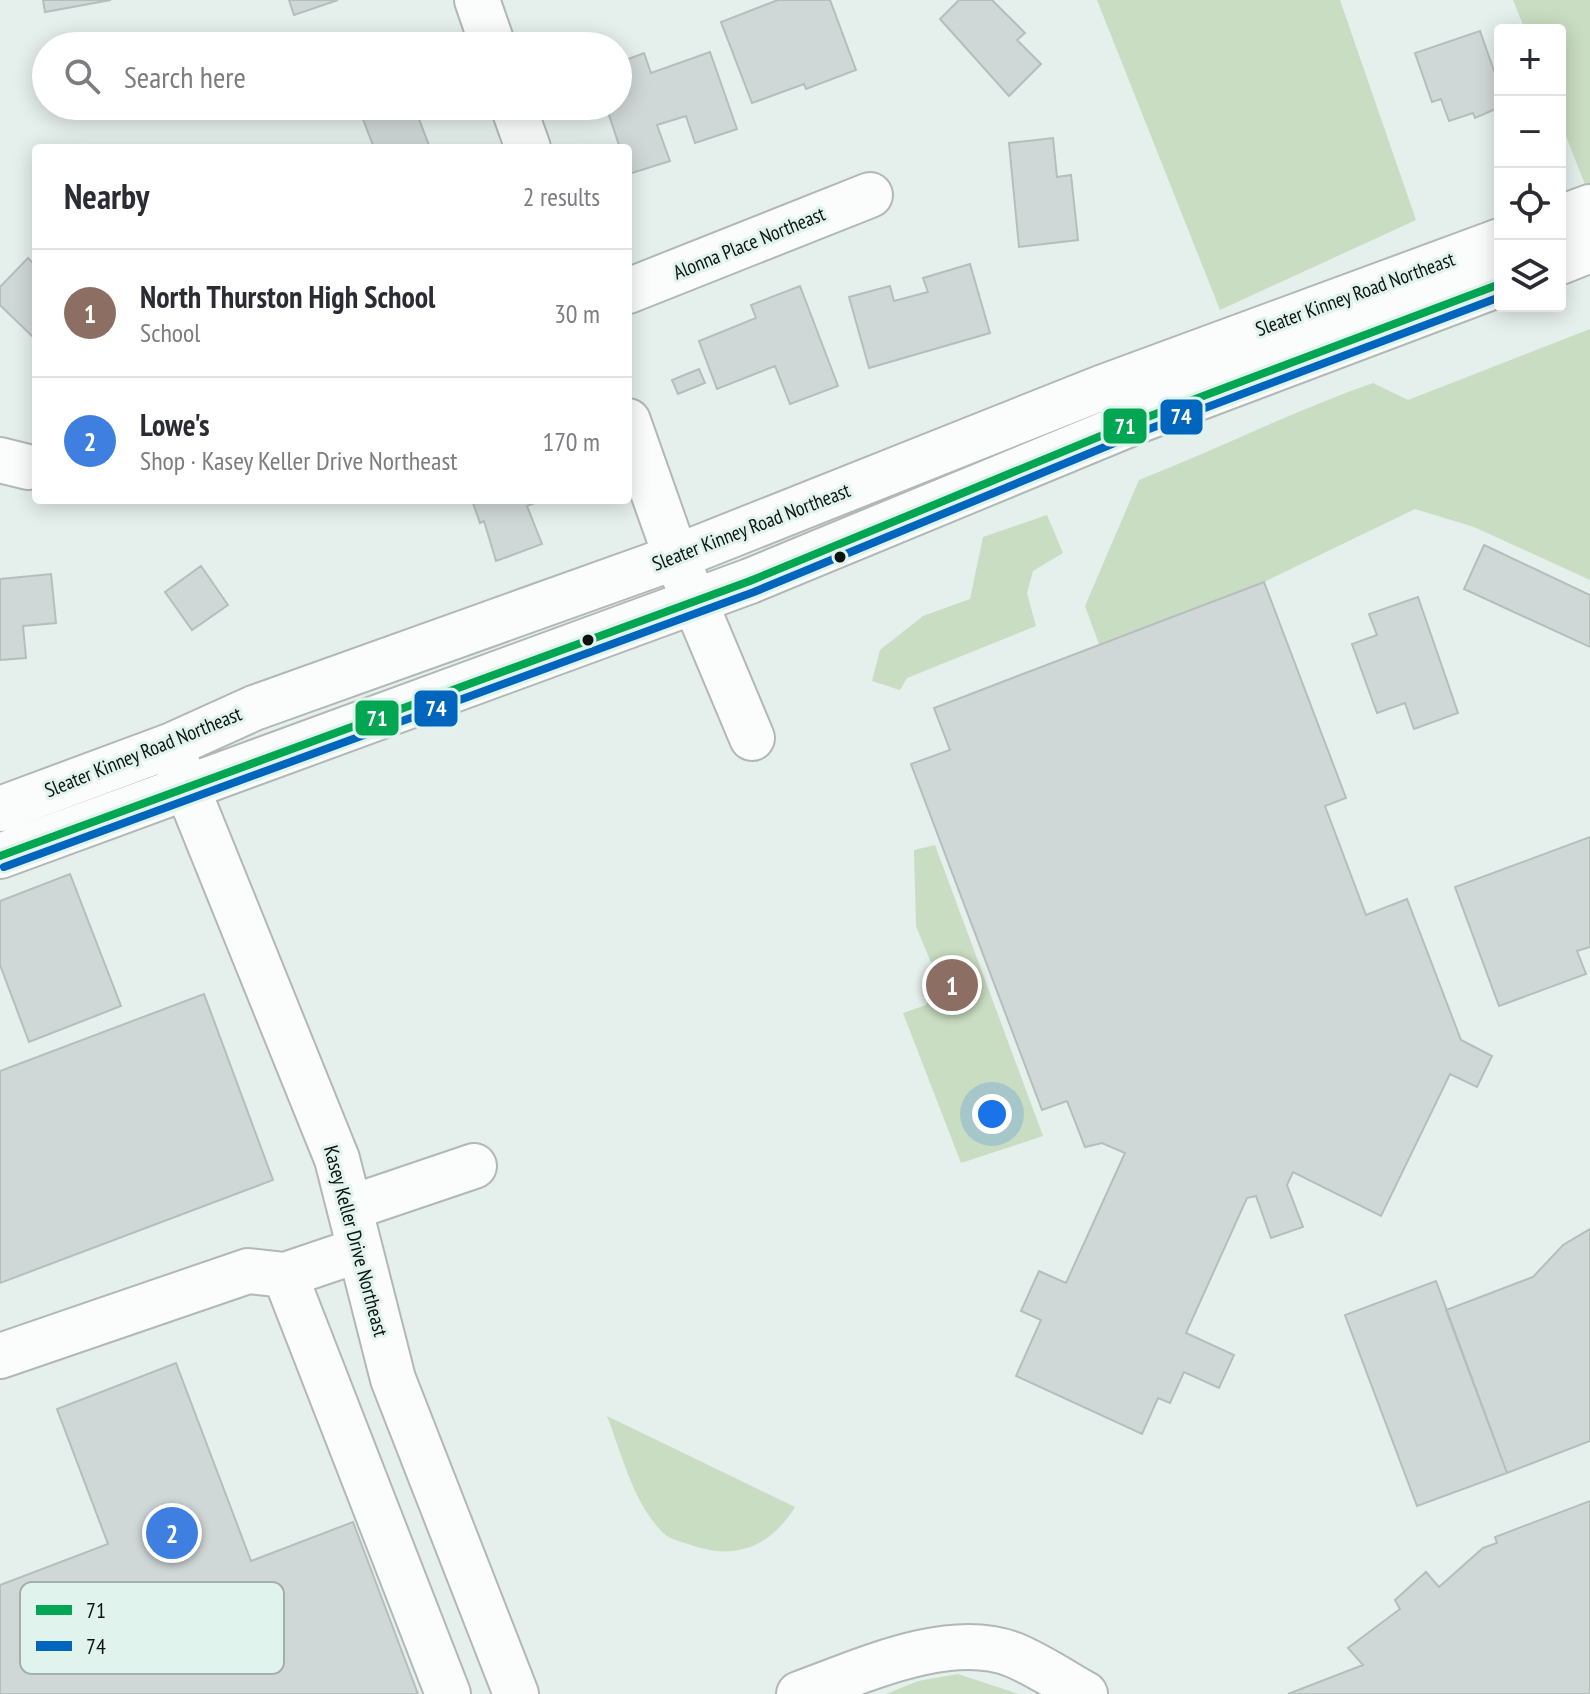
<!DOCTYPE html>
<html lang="en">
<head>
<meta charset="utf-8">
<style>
	:root { --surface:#fff; --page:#f7f7f7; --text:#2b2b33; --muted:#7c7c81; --line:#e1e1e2; --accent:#59605e }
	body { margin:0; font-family:"PT Sans Narrow",sans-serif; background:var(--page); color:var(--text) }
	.controls { position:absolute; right:24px; top:24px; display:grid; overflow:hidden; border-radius:8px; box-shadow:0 4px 20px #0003 }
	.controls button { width:72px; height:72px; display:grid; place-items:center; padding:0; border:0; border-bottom:2px solid var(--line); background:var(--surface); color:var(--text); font:40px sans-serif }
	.you { position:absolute; left:992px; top:1114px; width:28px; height:28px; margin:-20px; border:6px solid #fff; border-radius:50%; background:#1a73e8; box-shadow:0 0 0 12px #1a73e833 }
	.badge { display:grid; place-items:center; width:52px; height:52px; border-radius:50%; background:var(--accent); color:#fff; font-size:26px; font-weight:700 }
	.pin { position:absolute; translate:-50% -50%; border:4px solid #fff; box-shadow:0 2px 8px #0006 }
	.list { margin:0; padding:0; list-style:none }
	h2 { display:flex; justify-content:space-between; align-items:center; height:104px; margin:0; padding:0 32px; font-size:34px }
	h2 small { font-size:26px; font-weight:400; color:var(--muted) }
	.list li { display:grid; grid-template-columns:52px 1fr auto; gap:24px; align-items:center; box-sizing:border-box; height:128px; padding:0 32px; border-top:2px solid var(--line) }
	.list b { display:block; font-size:30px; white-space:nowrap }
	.list p { margin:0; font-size:26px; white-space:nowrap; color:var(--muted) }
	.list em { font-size:26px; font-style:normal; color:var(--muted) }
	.icon { flex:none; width:44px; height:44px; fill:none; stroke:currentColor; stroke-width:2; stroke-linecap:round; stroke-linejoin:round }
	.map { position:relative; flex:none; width:1590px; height:1694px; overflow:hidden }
	.search { position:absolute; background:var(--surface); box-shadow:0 4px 20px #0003; left:32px; top:32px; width:600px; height:88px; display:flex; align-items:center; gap:20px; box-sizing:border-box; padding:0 28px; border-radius:44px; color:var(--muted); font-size:30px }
	.panel { position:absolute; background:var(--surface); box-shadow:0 4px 20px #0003; left:32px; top:144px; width:600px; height:360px; border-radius:8px }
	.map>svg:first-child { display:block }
</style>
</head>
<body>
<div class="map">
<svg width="1590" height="1694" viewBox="0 0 1590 1694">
	<rect width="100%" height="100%" fill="#e5efec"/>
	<!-- green -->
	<path fill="#c9ddc2" d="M1097,0H1340L1416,220L1220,310Z
		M1513,0H1590V186L1586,187L1560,121V30H1525Z
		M1590,329V580L1474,527L1415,509L1264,582L1099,644L1085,606L1139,480C1218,449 1293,411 1373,383L1408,400Z
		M1047,515L1063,553L1033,571L1027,593L1036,626L907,678L900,690L872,681L880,650L923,616L970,599L983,537Z
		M935,845L1043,1136L961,1163L903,1013L926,1005L936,975L916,926L914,850Z
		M607,1416L795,1507C770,1547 735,1561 691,1545C682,1542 669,1539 663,1533C633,1502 622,1455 607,1416Z
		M958,1674L1019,1694H886L918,1681Z"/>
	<!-- building -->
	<path fill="#d0d8d7" stroke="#b6bebc" stroke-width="2" d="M43,0H111L45,12Z
		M289,0H338L294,15Z
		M830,0L856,70L806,89L804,84L752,103L721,22L778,0Z
		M959,0H992L1025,33L1017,40L1041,64L1009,96L940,19Z
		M1480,31L1500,88V107L1475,118L1473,113L1449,121L1441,99L1432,102L1415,53Z
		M710,52L737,129L695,143L686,116L657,125L670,161L629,174L628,148H620L606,106H618V63L644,53L651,73Z
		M358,106H414L430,148H374Z
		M1053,138L1057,177L1071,175L1078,240L1019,247L1009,143Z
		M28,258L36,266V340L0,305V287Z
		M970,264L990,333L869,368L849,297L890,286L894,301L928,292L923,278Z
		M800,286L838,386L790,404L775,366L717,389L699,341L756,318L751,305Z
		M699,369L705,383L678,394L672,380Z
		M472,500H542L527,506L542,544L496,561L484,521L480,523Z
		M1484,545L1590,595V647L1464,589Z
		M201,566L228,605L192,630L165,592Z
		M51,574L56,623L23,626L26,658L0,660V579Z
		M1264,582L1346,798L1325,806L1366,915L1407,899L1461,1040L1492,1056L1477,1087L1450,1074L1381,1216L1293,1172L1287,1185L1303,1227L1271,1238L1256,1196L1247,1198L1186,1333L1234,1355L1219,1388L1184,1372L1170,1403L1158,1398L1142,1434L1016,1376L1041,1320L1021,1311L1039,1271L1066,1283L1125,1153L1102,1143L1085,1147L1067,1101L1042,1110L911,764L950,750L934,708Z
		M1418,597L1458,713L1414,729L1405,703L1377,713L1352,644L1377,635L1369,614Z
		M1590,837V947L1577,951L1586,974L1499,1006L1455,887Z
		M70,874L121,1006L29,1042L0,965V901Z
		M204,994L273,1180L0,1283V1071Z
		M1590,1229V1441L1507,1473L1446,1310L1533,1277L1563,1245Z
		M1436,1281L1507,1473L1417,1506L1345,1315Z
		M176,1363L251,1561L353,1522L418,1694H0V1585L108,1544L57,1409Z
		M1590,1501V1694H1288L1363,1665L1348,1648L1400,1609L1395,1600L1426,1572L1439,1587L1483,1548L1497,1543L1495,1537Z"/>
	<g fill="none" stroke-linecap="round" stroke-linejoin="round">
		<!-- minor casing -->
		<g stroke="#b1b8b6" stroke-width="48">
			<path id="minor" d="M477,0L493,46
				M513,106L528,148
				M1560,218L1590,207
				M1560,262L1590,250
				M628,291L870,195
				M628,421L676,557L752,738
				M0,460L28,467
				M177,763L337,1159L393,1379L516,1694
				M0,809L170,746L254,708L676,557L1101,388L1500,241
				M0,856L750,581L1137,421L1500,284
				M350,1208L474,1166
				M359,1250L285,1275L448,1694
				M0,1356L248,1271L285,1275
				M799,1694C860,1672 950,1629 1014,1655C1038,1665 1062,1681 1085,1694"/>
		</g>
		<!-- minor -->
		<use href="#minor" stroke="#fbfdfc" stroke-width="44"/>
		<!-- bus-1 casing -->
		<g stroke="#e1f3ed" stroke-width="14">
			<path id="bus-1" d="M0,856L750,581L1137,421L1500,284"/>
		</g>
		<!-- bus-2 casing -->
		<g stroke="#e1f3ed" stroke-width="14">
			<path id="bus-2" d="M4,867L754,592L1141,432L1500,297"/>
		</g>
		<!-- bus-1 -->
		<use href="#bus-1" stroke="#00a651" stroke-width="8"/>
		<!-- bus-2 -->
		<use href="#bus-2" stroke="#0065bd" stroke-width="8"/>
	</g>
	<!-- markers -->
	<g fill="#0d1311" stroke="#e1f3ed" stroke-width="3">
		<circle cx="840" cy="557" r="7"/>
		<circle cx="588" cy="640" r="7"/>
	</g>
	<g text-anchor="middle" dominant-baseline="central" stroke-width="6" stroke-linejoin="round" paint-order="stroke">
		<!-- street labels -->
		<g font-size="20" fill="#0d1311" stroke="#e1f3ed">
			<text transform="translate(749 243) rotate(-22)">Alonna Place Northeast</text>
			<text transform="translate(1355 294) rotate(-20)">Sleater Kinney Road Northeast</text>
			<text transform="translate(751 527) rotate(-21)">Sleater Kinney Road Northeast</text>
			<text transform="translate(143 752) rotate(-22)">Sleater Kinney Road Northeast</text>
			<text transform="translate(356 1241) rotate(75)">Kasey Keller Drive Northeast</text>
		</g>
	</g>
	<!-- legend -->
	<rect x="20" y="1582" width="264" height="92" rx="12" fill="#e1f3ed" stroke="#a1b0ab" stroke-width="2"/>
	<rect x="36" y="1605" width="36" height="10" fill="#00a651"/>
	<rect x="36" y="1641" width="36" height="10" fill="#0065bd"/>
	<g font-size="22" fill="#0d1311">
		<text x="86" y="1618">71</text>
		<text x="86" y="1654">74</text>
	</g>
	<g stroke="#e1f3ed" stroke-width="3">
		<rect x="1159" y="398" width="45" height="38" rx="8" fill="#0065bd"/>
		<rect x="1102" y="407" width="46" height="38" rx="8" fill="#00a651"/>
		<rect x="413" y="689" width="46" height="39" rx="8" fill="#0065bd"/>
		<rect x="354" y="699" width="46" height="38" rx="8" fill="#00a651"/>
	</g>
	<g font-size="22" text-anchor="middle" font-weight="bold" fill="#fff">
		<text x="1181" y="424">74</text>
		<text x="1125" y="434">71</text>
		<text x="436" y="716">74</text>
		<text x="377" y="726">71</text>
	</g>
</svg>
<div class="controls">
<button>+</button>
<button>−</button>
<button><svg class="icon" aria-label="locate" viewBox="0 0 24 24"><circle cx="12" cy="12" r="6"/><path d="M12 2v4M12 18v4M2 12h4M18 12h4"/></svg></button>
<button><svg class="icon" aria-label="layers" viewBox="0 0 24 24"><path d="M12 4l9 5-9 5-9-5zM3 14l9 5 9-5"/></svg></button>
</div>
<div class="you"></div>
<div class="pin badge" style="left:952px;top:985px;background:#8d6e63">1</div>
<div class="pin badge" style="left:172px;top:1533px;background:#3f7fe0">2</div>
<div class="search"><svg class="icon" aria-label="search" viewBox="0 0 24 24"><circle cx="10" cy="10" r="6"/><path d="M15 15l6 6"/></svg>Search here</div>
<section class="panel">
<h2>Nearby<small>2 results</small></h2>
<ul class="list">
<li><span class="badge" style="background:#8d6e63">1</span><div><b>North Thurston High School</b><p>School</p></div><em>30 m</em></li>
<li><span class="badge" style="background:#3f7fe0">2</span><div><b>Lowe's</b><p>Shop · Kasey Keller Drive Northeast</p></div><em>170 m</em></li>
</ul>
</section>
</div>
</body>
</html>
